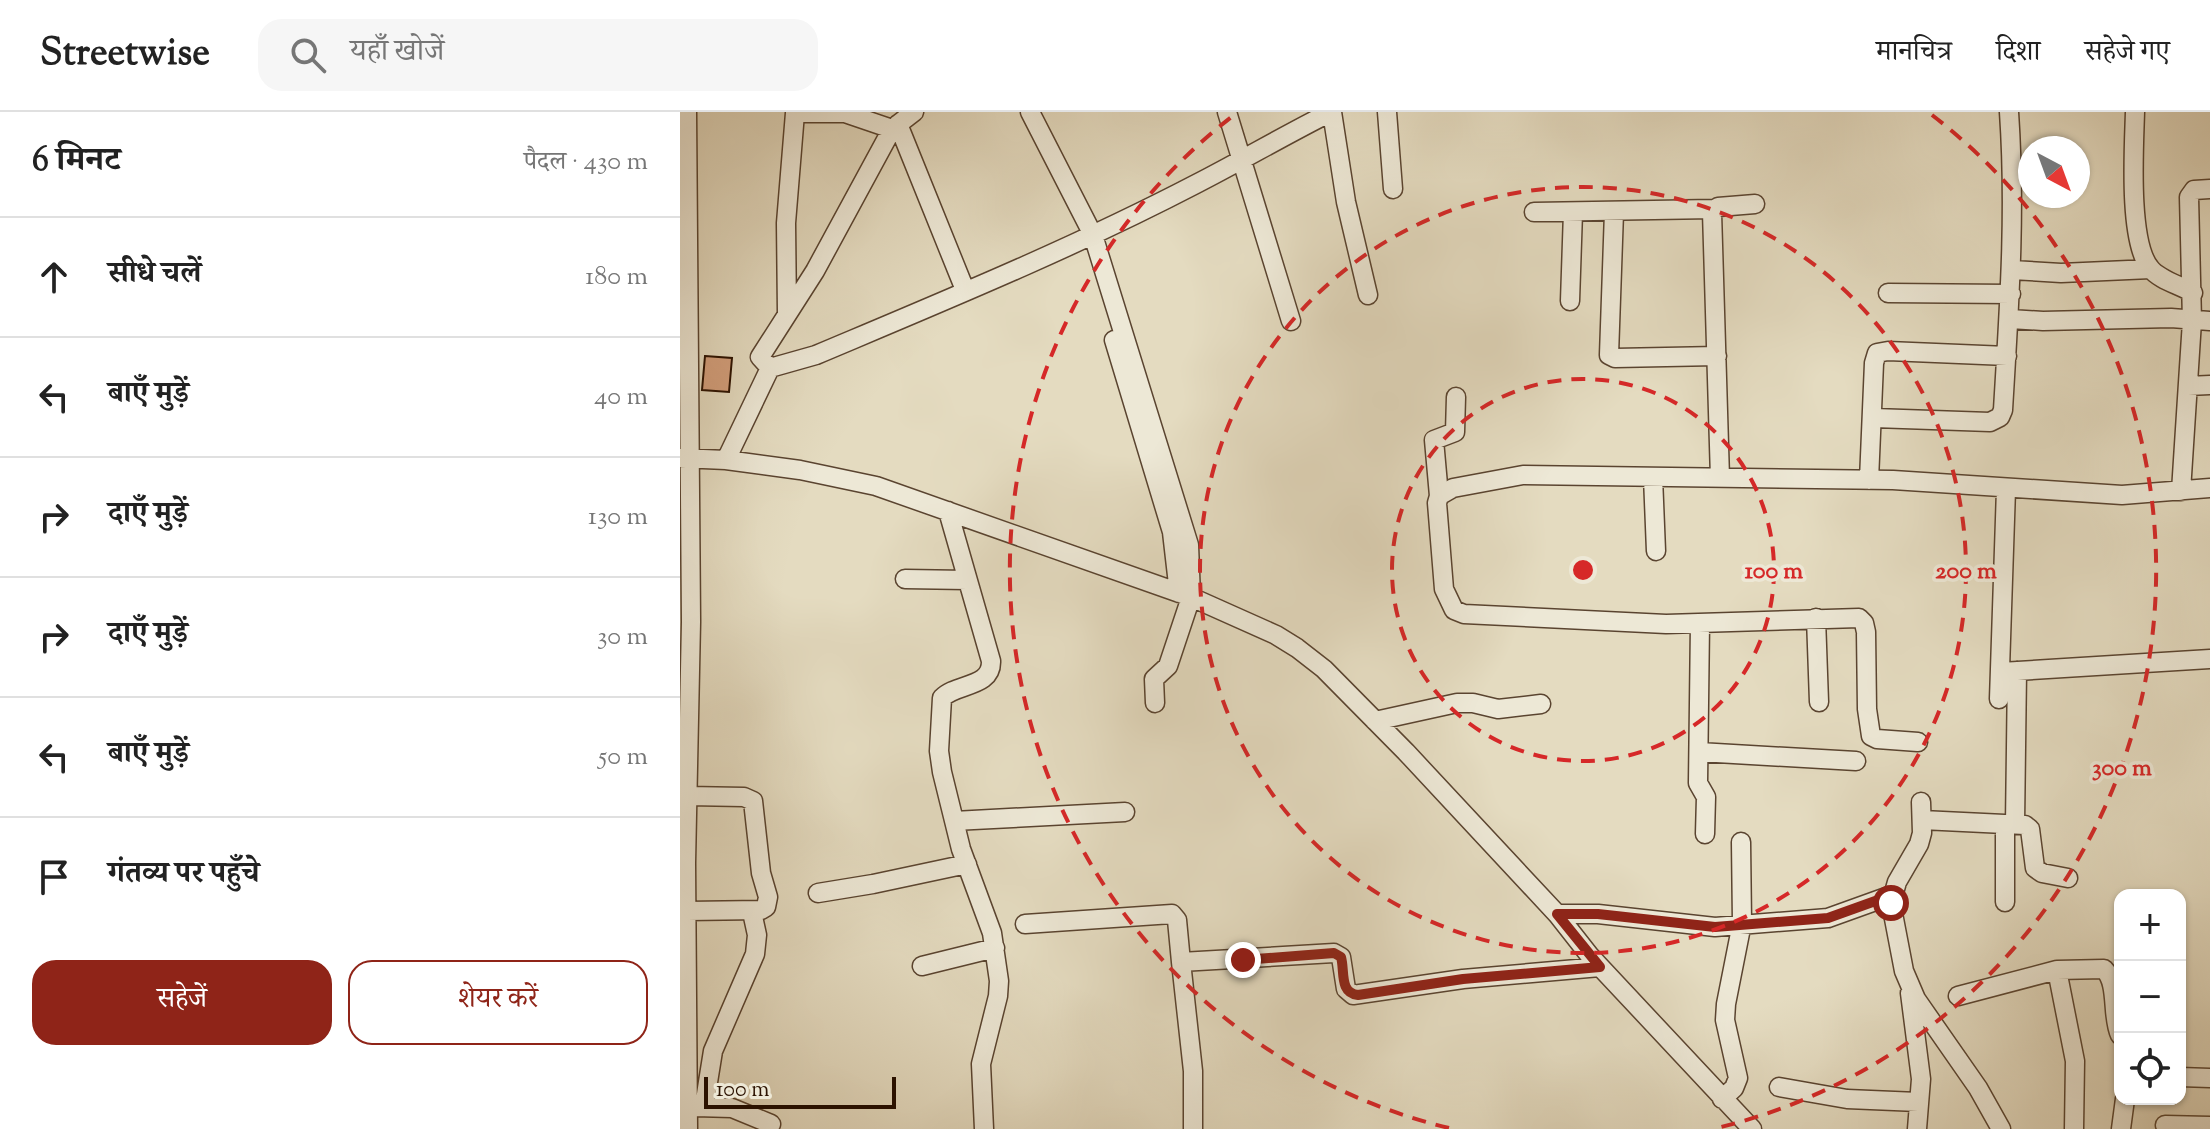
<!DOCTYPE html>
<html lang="hi">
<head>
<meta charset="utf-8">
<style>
	:root { --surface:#fff; --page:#f6f6f6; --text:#222; --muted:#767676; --line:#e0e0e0; --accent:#8f2418 }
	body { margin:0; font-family:"Sorts Mill Goudy","Noto Serif Devanagari",serif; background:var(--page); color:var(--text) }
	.controls { position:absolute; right:24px; bottom:24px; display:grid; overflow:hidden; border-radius:16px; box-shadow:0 2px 6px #0004 }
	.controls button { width:72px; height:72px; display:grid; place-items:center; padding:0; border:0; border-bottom:2px solid var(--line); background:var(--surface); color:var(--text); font:40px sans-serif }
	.compass { position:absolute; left:1338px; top:24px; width:72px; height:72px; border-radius:50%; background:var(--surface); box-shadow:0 2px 6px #0004; rotate:139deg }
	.scale { position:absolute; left:24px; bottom:20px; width:192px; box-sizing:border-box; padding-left:8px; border:4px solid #2c1200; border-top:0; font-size:22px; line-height:28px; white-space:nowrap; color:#2c1200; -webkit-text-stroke:6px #ede8d6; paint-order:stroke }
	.stop { position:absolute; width:24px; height:24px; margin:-18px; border:6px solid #8f2418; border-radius:50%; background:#fff }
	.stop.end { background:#8f2418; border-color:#fff; box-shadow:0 2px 8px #0008 }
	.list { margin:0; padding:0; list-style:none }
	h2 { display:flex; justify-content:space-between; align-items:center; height:104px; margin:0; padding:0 32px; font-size:34px }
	h2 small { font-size:26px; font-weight:400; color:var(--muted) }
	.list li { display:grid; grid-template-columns:52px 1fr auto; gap:24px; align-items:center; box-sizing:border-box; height:120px; padding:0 32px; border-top:2px solid var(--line) }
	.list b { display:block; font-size:30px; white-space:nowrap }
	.list em { font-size:26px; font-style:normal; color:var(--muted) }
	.actions { display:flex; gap:16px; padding:24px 32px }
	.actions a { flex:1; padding:18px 0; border:2px solid var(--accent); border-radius:24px; text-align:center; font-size:28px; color:var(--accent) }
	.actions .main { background:var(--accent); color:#fff }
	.icon { flex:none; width:44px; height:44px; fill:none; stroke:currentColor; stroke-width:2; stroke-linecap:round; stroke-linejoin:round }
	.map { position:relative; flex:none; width:1530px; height:1017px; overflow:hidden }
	header { display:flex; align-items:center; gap:48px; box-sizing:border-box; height:112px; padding:0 40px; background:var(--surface); border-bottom:2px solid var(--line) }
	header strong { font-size:38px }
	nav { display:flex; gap:44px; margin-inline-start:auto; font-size:28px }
	.search { width:560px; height:72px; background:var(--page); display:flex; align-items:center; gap:20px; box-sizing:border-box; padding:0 28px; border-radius:24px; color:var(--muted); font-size:30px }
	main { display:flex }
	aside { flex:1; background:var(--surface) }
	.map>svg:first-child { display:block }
</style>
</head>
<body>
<header>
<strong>Streetwise</strong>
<div class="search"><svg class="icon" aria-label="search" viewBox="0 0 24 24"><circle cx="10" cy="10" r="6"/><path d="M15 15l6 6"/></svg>यहाँ खोजें</div>
<nav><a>मानचित्र</a><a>दिशा</a><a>सहेजे गए</a></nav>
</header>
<main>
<aside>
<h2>6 मिनट<small>पैदल · 430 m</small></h2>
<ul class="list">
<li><svg class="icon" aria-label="ahead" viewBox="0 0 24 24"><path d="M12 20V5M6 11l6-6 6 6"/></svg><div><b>सीधे चलें</b></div><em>180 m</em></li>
<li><svg class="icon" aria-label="left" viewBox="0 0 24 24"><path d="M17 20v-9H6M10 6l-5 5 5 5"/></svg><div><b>बाएँ मुड़ें</b></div><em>40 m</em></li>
<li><svg class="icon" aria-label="right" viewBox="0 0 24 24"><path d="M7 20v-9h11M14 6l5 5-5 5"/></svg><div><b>दाएँ मुड़ें</b></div><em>130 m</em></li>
<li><svg class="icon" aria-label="right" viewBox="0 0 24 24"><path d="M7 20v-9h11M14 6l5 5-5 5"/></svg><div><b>दाएँ मुड़ें</b></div><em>30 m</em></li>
<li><svg class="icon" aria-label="left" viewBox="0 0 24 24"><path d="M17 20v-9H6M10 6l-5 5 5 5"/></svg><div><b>बाएँ मुड़ें</b></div><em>50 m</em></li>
<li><svg class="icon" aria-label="arrive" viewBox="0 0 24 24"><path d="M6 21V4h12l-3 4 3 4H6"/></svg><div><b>गंतव्य पर पहुँचे</b></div></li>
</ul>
<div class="actions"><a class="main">सहेजें</a><a>शेयर करें</a></div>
</aside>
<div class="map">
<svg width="1530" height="1017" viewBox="0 0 1530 1017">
	<rect width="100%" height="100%" fill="#e4dbc0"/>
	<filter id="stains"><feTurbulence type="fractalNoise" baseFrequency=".0025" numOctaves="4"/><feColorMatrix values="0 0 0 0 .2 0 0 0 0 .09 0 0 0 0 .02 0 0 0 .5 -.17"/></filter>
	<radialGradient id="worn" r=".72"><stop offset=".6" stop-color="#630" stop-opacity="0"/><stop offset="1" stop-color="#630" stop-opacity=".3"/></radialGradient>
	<!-- building -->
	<path fill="#d39f7c" stroke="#2c1200" stroke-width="2" d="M25,244L52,246L49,280L22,278Z"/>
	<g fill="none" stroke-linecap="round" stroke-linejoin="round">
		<!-- minor casing -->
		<g stroke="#5a4430" stroke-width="21">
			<path id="minor" d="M7,0L11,510L6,751L8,1017
				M350,0L413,123L509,433L511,485L488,554L474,567L475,591
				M547,0L611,209
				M652,0L666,90L688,183
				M707,0L713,77
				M1455,0C1454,35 1448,129 1470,156C1479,168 1500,173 1513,181
				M218,12L285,178
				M854,100L1033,97
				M934,100L929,243L935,246L1037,244
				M1332,158L1381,161L1471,157
				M1208,181L1331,182
				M890,189L893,100
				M107,202L106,111L115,1H165L212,17
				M1330,207L1363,209L1491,206L1530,209
				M434,228L492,420L499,481
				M90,256L80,245L135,159L212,17L234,0
				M1508,274L1530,273
				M1194,306L1310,310L1320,305L1323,298C1329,197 1336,102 1329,0
				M0,346L46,348L120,358L196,374L511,485L596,523L617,536L644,557L726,640L877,802L910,844L1072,1017
				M46,348L90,256L136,243C264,189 393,136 516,72C561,49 605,23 651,0
				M973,365L976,439
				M1040,366L1032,100L1038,95L1075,92
				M1189,368L1194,251L1197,241L1208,239L1327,244
				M1501,379L1512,209L1509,85L1514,78L1530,77
				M759,384L754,328L775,320L776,285
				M268,399L311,549C312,576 276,571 262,586L259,639L262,660L281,737L312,821L319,869L318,884L301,952L304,1017
				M225,467L287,468
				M1136,506L1139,590
				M1020,511L1018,671L1026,685L1025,722
				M1321,560L1530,547
				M1319,587L1326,377
				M695,609L777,591H793L818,597L861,592
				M1238,630L1197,627L1191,624L1187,597L1186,520L1184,511L1179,506L986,512L784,502L774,498L764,477L757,391L759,384L773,376L843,363L1213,368L1442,383L1530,376
				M1019,640L1176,649
				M1241,690L1242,721L1239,732L1217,770L1211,791L1224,859L1236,887L1298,976L1321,1017
				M1242,708L1345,713L1350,717L1355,756L1362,761L1388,766
				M274,709L445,700
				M1335,712L1337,559
				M138,781L193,772L287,752
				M1325,790V712
				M7,799L81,798L86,795L88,785L81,761L73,689L64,685L8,684
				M877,802H918L1035,815L1148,806L1212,783
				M345,812L492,802L497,808L501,850L654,841L661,845L666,877L673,883L783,867L920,855
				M501,850L513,959V1017
				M242,854L315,836
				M1377,858L1395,949L1394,1017
				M1230,881L1241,967L1237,1017
				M1278,884L1377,858L1424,857C1439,872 1431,904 1440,923
				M1500,965L1530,966
				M1099,975L1167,987L1238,990
				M1042,987L1054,976L1058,966L1045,908L1046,892L1062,811L1061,730
				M15,995L52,996L91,1012
				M24,995L33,939L75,842L77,823L72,800
				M1485,1013L1530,1014
				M1441,1017L1445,987"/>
		</g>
		<!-- minor -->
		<use href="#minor" stroke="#ede8d6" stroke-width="18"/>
	</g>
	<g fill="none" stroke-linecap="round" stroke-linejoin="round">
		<!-- route -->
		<path stroke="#8f2418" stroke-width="10" d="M563,848L654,841L661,845C665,859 659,881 678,883L783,867L920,855L877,802H918L1035,815L1148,806L1212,783L1211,791"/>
	</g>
	<!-- distance rings -->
	<g fill="none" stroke="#d62828" stroke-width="4" stroke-dasharray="14 10">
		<circle cx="903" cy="458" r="191"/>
		<circle cx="903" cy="458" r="383"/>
		<path d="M769 1016A574 574 0 0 1 554 3M1252 3A574 574 0 0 1 1037 1016"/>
	</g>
	<circle cx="903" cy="458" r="12" fill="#d62828" stroke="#ede8d6" stroke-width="4"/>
	<g font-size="24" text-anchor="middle" font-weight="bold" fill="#d62828" stroke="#ede8d6" stroke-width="7" stroke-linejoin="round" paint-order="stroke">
		<text x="1094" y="466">100 m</text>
		<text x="1286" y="466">200 m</text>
		<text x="1442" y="663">300 m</text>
	</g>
	<rect width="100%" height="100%" filter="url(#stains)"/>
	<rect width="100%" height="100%" fill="url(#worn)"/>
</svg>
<div class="controls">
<button>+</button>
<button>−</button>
<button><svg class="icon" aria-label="locate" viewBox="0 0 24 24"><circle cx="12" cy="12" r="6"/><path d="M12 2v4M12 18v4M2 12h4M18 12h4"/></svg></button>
</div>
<svg class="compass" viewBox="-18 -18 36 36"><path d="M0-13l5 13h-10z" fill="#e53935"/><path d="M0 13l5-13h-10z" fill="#767676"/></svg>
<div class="scale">100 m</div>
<div class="stop" style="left:1211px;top:791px"></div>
<div class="stop end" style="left:563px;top:848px"></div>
</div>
</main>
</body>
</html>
